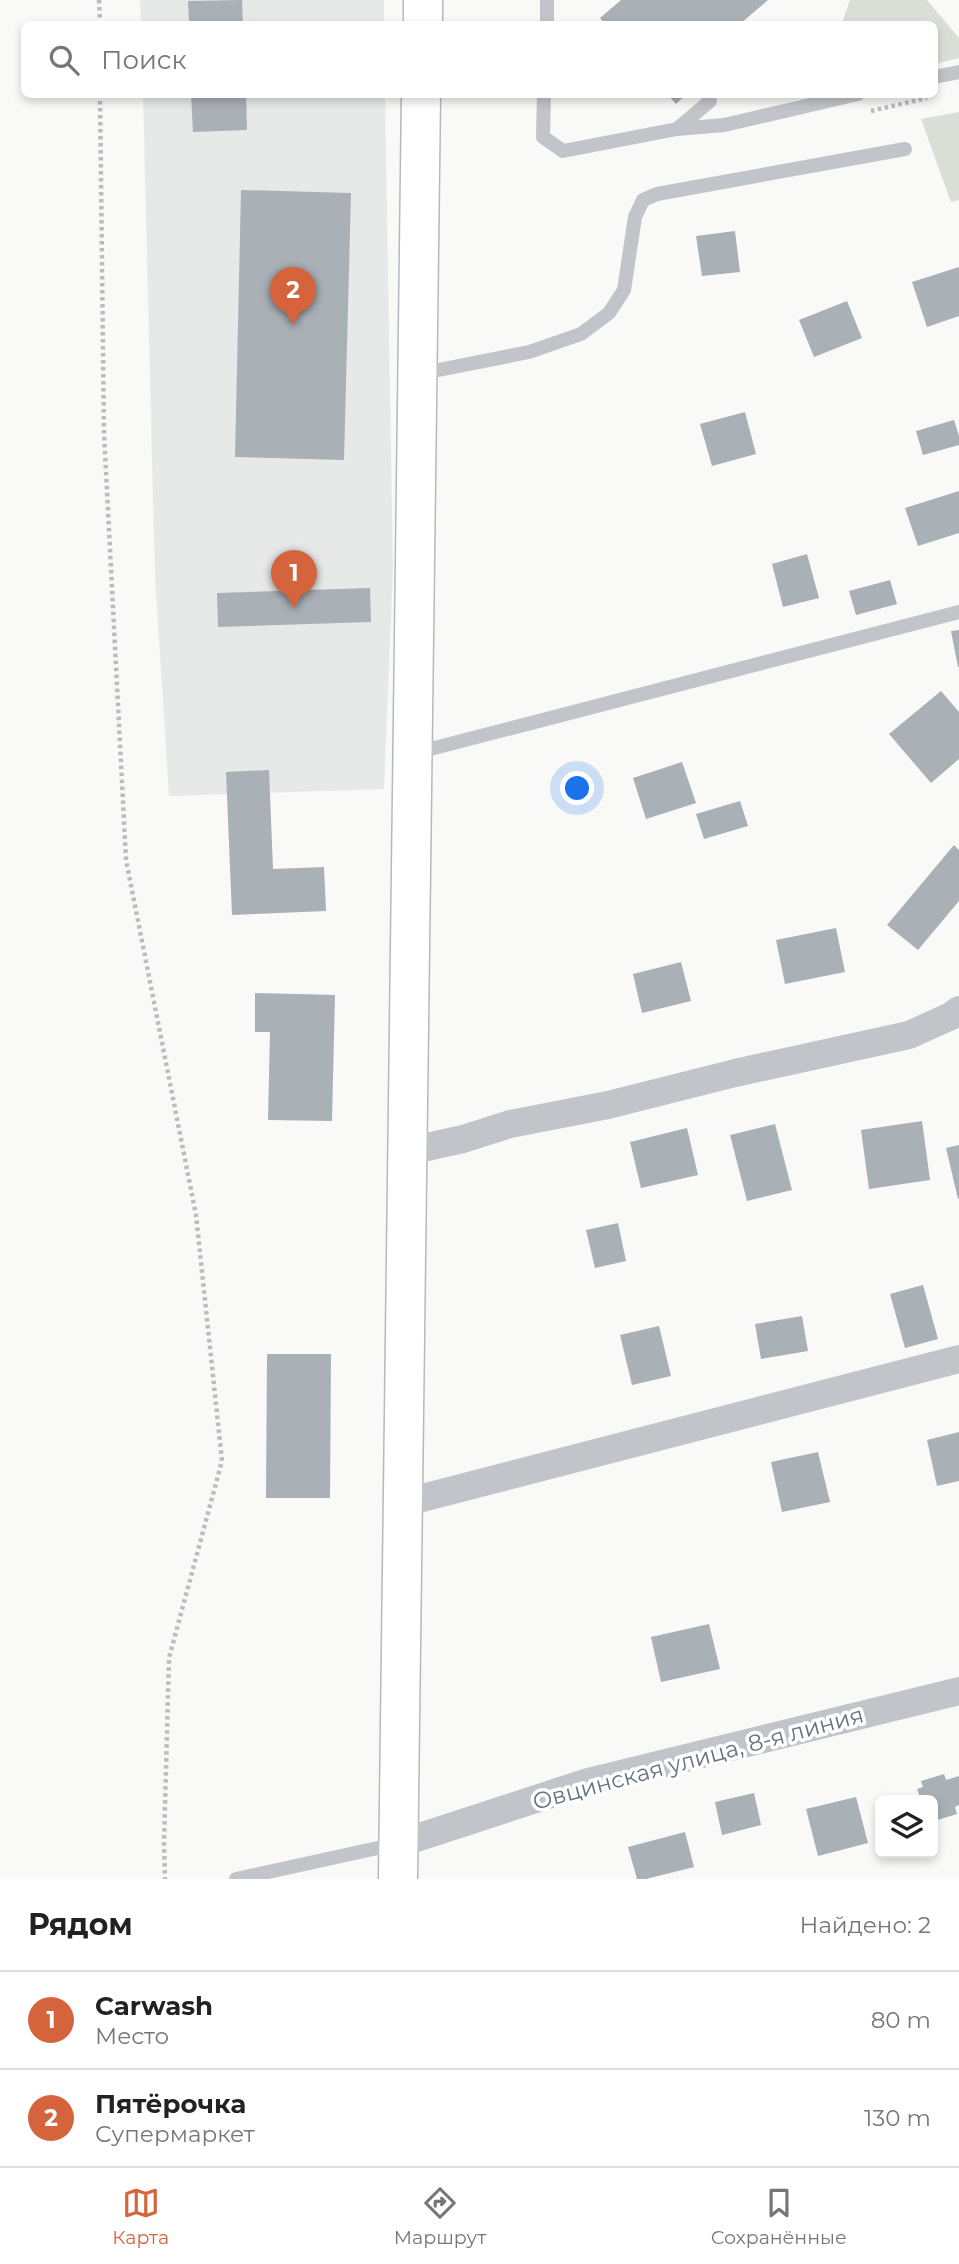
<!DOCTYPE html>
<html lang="ru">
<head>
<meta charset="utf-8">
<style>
	:root { --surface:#fff; --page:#f6f6f6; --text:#222; --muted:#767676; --line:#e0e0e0; --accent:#d5643c }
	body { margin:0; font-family:Montserrat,sans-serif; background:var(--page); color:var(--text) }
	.controls { position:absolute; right:21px; bottom:21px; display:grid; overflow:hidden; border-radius:10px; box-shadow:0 4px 10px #0003 }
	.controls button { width:63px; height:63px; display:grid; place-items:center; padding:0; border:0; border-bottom:2px solid var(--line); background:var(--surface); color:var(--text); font:35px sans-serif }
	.you { position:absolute; left:578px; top:789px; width:24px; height:24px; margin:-18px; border:5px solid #fff; border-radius:50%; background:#1a73e8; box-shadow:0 0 0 10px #1a73e833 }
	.badge { display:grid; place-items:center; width:46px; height:46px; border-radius:50%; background:var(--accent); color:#fff; font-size:23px; font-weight:700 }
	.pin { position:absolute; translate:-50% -58px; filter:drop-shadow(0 2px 4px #0008) }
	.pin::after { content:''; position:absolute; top:37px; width:24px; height:21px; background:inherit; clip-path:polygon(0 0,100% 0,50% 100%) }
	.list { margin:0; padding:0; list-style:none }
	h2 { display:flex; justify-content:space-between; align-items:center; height:91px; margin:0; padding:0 28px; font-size:30px }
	h2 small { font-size:23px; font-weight:400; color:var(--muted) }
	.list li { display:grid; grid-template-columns:46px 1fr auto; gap:21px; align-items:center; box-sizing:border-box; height:98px; padding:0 28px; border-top:2px solid var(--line) }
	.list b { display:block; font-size:26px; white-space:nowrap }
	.list p { margin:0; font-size:23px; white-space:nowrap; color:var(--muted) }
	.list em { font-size:23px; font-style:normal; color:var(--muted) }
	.icon { flex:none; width:38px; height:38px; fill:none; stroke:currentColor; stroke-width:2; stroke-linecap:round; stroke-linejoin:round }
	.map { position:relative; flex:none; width:959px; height:1879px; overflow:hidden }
	.search { position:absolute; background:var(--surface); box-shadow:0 4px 10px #0003; left:21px; right:21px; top:21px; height:77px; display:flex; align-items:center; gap:18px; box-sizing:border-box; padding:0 24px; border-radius:10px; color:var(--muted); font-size:26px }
	.sheet { height:287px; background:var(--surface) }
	nav { display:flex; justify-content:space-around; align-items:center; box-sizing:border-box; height:98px; border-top:2px solid var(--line); background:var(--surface); font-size:19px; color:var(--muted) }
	nav a { display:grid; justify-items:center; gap:4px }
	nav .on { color:var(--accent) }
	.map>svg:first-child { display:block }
</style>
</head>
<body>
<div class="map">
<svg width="959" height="1879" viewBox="0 0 959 1879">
	<rect width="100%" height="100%" fill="#f9f9f8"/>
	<!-- built -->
	<path fill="#e7e8e8" d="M140,0H384V24H141Z
		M143,95H385L393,570L384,789L169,796L155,577Z"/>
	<!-- green -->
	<path fill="#d9ded7" d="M850,0H927L959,38V58L935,64L934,24H847L843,20Z
		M959,112V200L951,202L921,119Z"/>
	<!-- building -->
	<path fill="#a9b0b6" d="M242,0L243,24H189L188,1Z
		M621,0H768L740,24H605L600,18Z
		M191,94H246L247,130L193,132Z
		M667,94H687L676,104Z
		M241,190L351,193L344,460L235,457Z
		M735,231L740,272L702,276L696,236Z
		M959,267V316L927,327L912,282Z
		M847,301L862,338L814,357L799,320Z
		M745,412L756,454L712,466L700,424Z
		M954,420L959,436V445L923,455L916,431Z
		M959,491V533L918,546L905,508Z
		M807,554L819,598L783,607L772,564Z
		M890,580L897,604L856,615L849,591Z
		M370,588L371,622L218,627L217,593Z
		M959,630V667H958L951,631Z
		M941,691L959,712V759L931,783L889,734Z
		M682,762L696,803L646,819L633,778Z
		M269,770L273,869L324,867L326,911L232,915L226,772Z
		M740,801L748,826L704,839L696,814Z
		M954,845L959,850V901L918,950L887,925Z
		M836,928L845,972L785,984L776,940Z
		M681,962L691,1001L642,1013L633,974Z
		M255,993L335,995L332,1121L268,1120L270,1032H255Z
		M922,1121L930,1180L869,1189L861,1130Z
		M775,1124L792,1190L747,1201L730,1135Z
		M687,1128L698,1175L641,1188L630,1142Z
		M959,1145V1199H958L946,1148Z
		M618,1223L626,1261L595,1268L586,1230Z
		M923,1285L938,1339L905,1348L890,1294Z
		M802,1316L808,1351L761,1359L755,1324Z
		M659,1326L671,1376L632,1385L620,1335Z
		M267,1354H331L330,1498H266Z
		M959,1432V1481L937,1486L927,1440Z
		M818,1452L830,1502L782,1512L771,1462Z
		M709,1624L720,1669L661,1682L651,1637Z
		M944,1774L946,1780L959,1776V1805L955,1807L957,1814L934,1821L933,1800H921L917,1789L923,1787L921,1781Z
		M754,1793L761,1825L722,1835L715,1802Z
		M856,1797L868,1843L818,1856L806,1809Z
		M685,1832L694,1867L646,1879H637L628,1847Z"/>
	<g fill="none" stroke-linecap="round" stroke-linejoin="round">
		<!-- secondary casing -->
		<g stroke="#b4b9be" stroke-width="41">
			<path id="secondary" d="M423,24V0
				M398,1879L421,94"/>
		</g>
		<!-- path -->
		<path stroke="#babdc0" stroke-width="4.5" stroke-dasharray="3.5 3.5" stroke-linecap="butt" d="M99,0L100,24
			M100,94L104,433L126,860L196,1215L222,1461L169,1658L164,1844L165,1879
			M871,111L927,98"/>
		<!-- lane -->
		<path stroke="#c1c5c9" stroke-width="14" d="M547,24V0
			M934,77L959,72
			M544,94L543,137L563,151L677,129L710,101
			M677,129L724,125L858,94
			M418,374L529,352L581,334L609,313L624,290L635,217L643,200L657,194L905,149
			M415,753L959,612
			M236,1879L396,1844"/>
		<!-- street -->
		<path stroke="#c1c5c9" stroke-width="28" d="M409,1151L463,1139L510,1124L608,1105L735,1073L909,1035L951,1016L959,1010
			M403,1503L959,1359
			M398,1844L588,1782L959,1691"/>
		<!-- secondary -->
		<use href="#secondary" stroke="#fff" stroke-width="38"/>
	</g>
	<g text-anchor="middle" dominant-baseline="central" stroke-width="7" stroke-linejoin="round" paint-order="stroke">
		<!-- street labels -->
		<g font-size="23" fill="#667480" stroke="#fff">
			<text transform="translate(698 1758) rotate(-15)">Овцинская улица, 8-я линия</text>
		</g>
	</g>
</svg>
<div class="controls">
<button><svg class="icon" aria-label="layers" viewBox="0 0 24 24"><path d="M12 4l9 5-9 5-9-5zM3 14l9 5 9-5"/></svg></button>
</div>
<div class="you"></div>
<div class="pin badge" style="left:294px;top:608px">1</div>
<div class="pin badge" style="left:293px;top:325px">2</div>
<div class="search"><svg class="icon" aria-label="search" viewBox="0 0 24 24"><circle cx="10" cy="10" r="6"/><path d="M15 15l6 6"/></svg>Поиск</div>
</div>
<section class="sheet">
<h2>Рядом<small>Найдено: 2</small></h2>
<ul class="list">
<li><span class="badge">1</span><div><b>Carwash</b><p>Место</p></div><em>80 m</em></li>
<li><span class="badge">2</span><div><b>Пятёрочка</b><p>Супермаркет</p></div><em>130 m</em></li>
</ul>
</section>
<nav>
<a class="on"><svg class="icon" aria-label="map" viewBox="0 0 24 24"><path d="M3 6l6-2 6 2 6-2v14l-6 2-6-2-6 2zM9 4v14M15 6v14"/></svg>Карта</a>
<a><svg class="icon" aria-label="directions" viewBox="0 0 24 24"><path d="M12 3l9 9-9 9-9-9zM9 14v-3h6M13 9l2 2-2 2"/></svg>Маршрут</a>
<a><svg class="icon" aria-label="saved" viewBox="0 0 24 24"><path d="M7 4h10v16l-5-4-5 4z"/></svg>Сохранённые</a>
</nav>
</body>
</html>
